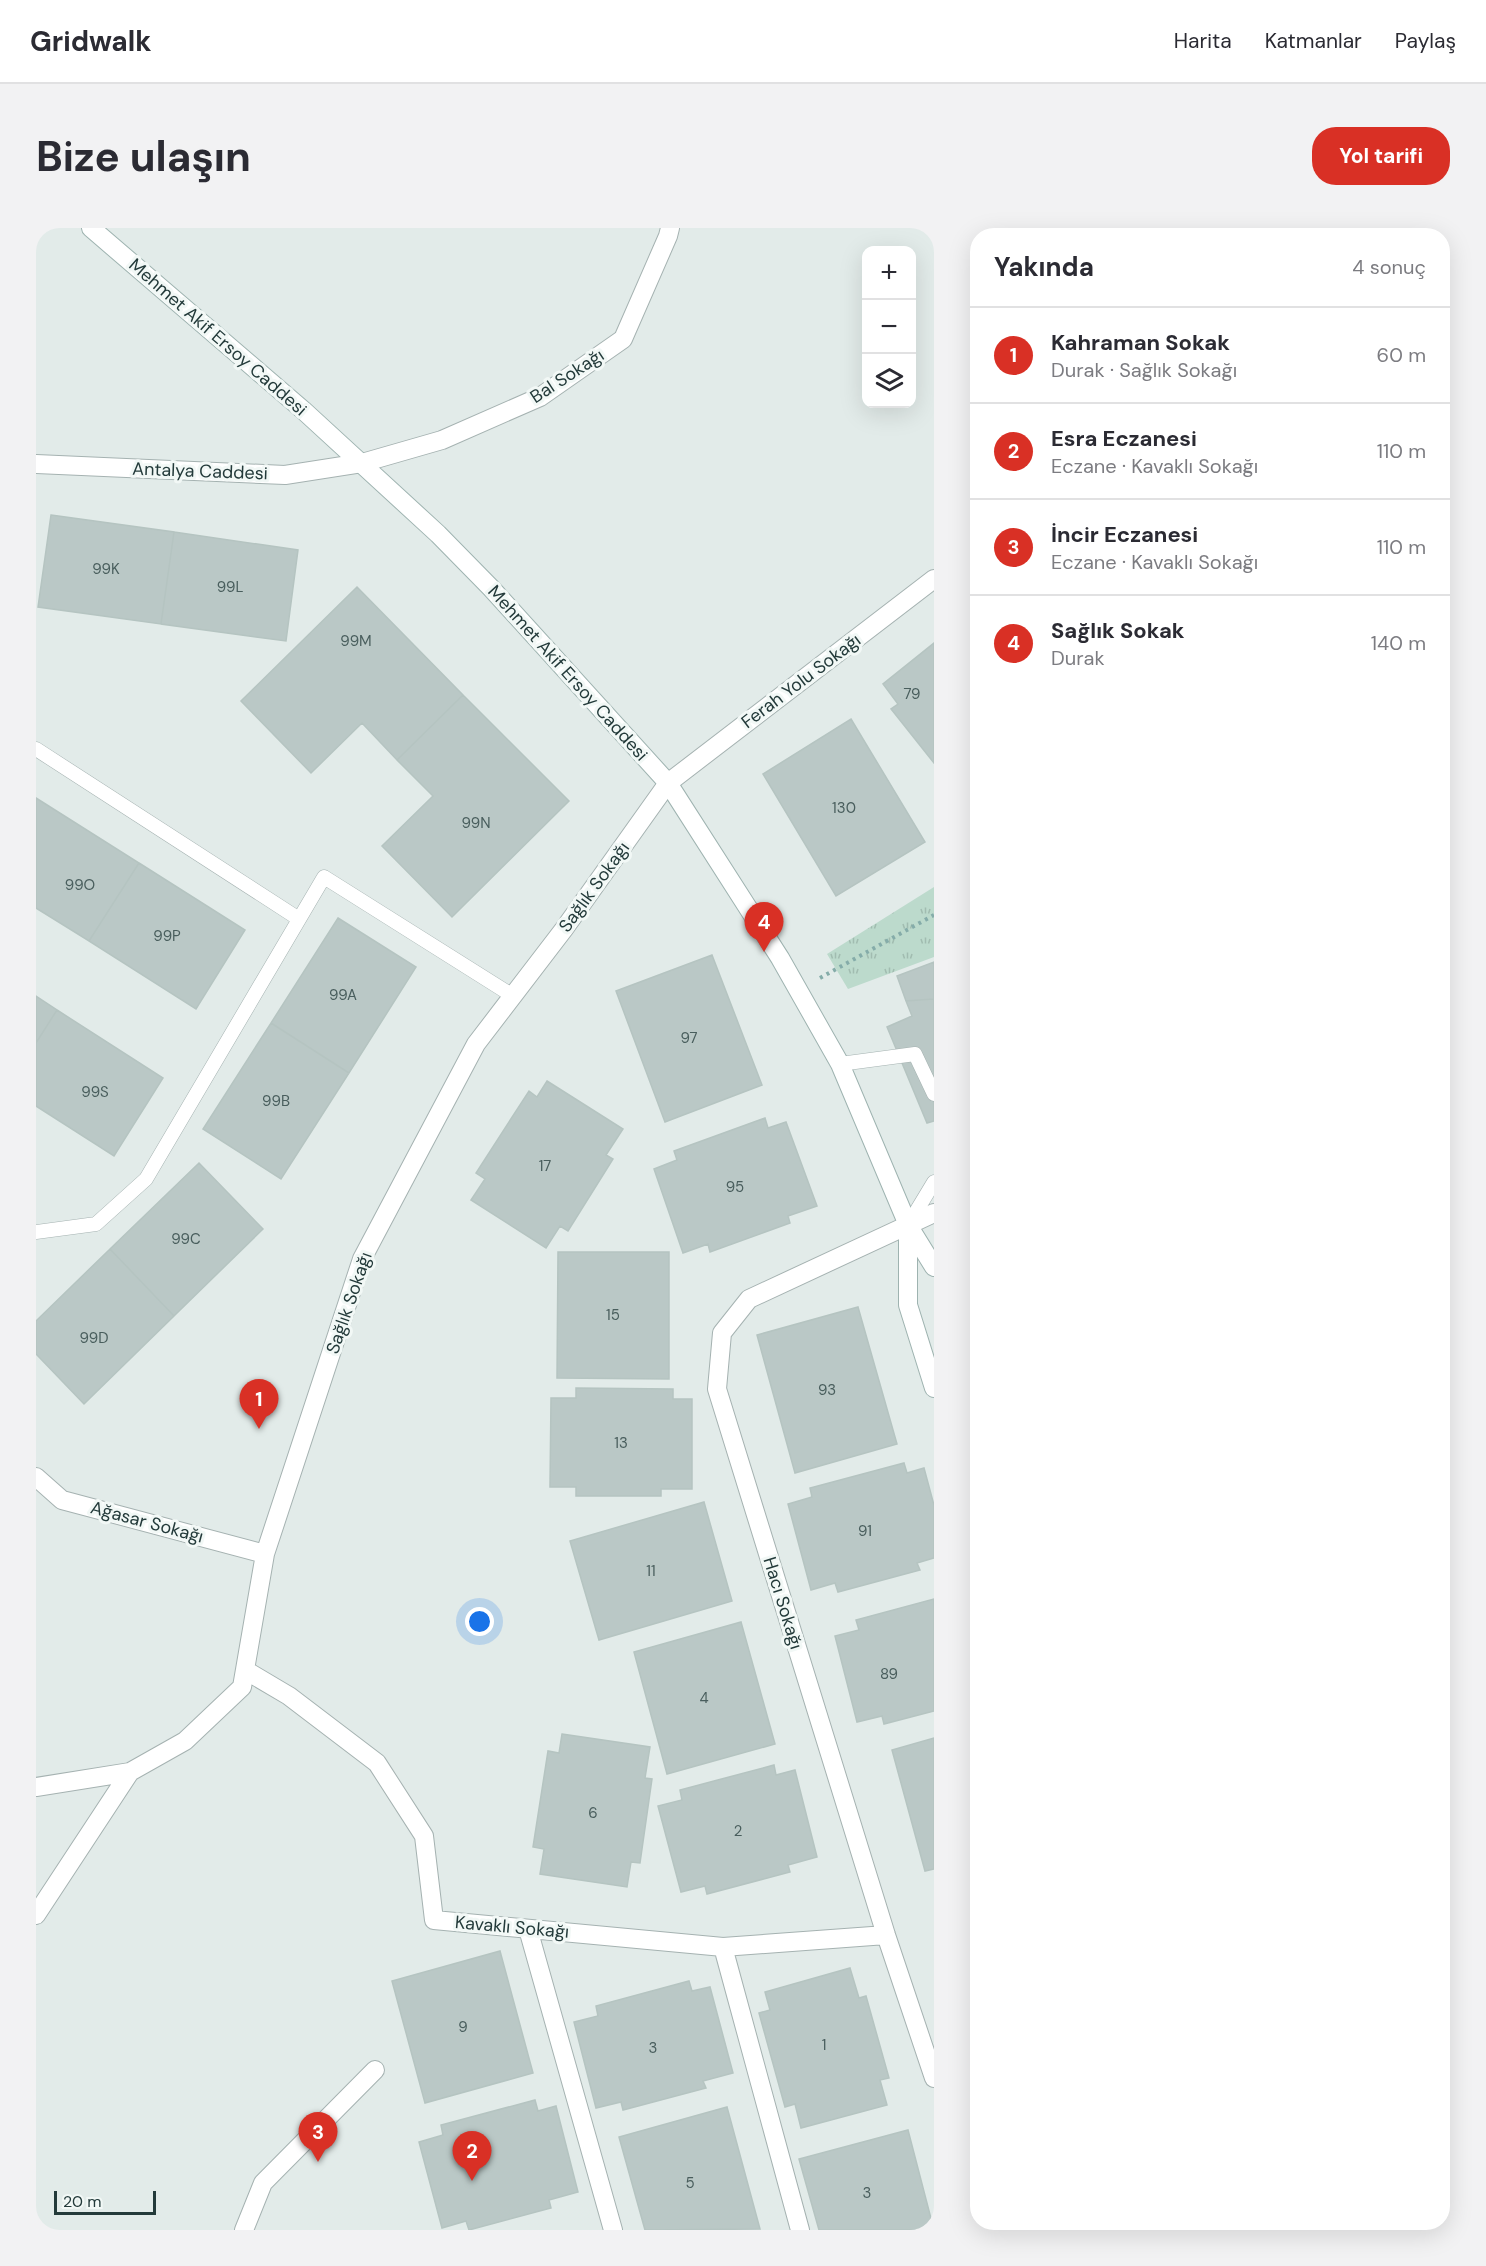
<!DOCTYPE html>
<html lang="tr">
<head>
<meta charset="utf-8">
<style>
	:root { --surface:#fff; --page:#f2f2f3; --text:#2b2b33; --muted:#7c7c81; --line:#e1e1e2; --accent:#d93025 }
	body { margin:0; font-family:"DM Sans",sans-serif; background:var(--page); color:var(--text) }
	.controls { position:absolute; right:18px; top:18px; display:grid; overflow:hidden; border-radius:12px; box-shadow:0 6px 24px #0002 }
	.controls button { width:54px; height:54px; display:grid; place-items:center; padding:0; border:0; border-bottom:2px solid var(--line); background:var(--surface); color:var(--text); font:30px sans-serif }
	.scale { position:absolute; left:18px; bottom:15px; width:102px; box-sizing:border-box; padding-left:6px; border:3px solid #233a3a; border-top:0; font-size:16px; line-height:21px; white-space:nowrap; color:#233a3a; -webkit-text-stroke:4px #f2f8f6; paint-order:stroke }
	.you { position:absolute; left:444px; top:1394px; width:21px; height:21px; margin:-15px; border:4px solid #fff; border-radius:50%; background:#1a73e8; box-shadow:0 0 0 9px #1a73e833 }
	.badge { display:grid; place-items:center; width:39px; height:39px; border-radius:50%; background:var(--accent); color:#fff; font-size:20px; font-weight:700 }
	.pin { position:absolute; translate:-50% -50px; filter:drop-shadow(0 2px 3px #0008) }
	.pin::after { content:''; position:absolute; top:32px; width:21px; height:18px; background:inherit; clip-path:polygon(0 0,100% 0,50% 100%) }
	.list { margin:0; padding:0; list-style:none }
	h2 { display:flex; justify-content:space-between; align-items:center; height:78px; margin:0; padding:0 24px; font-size:26px }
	h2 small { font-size:20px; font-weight:400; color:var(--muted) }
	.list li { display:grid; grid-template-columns:39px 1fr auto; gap:18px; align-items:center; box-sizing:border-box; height:96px; padding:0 24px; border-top:2px solid var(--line) }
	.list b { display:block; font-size:22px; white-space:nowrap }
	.list p { margin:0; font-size:20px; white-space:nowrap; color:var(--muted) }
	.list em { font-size:20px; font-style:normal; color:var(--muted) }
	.icon { flex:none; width:33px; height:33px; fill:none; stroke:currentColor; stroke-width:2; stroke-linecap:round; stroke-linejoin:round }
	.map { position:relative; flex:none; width:898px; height:2002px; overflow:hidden; border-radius:24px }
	header { display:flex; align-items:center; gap:36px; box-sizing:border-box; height:84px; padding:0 30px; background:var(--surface); border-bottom:2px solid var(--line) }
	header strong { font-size:28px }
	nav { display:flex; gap:33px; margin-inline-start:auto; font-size:21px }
	.intro { display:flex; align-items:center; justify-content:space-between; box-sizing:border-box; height:144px; padding:0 36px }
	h1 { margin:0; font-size:42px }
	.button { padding:15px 27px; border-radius:24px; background:var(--accent); color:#fff; font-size:21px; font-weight:700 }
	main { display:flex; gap:36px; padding:0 36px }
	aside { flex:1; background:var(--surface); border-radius:24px; box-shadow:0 6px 24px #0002 }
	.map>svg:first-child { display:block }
</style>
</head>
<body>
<header>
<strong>Gridwalk</strong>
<nav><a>Harita</a><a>Katmanlar</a><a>Paylaş</a></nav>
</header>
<div class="intro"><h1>Bize ulaşın</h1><a class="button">Yol tarifi</a></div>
<main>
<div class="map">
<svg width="898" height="2002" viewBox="0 0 898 2002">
	<defs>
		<pattern id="park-tufts" width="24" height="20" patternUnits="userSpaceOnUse" patternTransform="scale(1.5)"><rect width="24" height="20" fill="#bcdacc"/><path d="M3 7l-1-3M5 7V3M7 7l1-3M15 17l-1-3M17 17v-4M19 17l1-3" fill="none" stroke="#a1bcb0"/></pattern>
	</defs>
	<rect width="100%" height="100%" fill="#e2ebe9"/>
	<!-- park -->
	<path fill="url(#park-tufts)" d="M898,659V729L812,761L791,726Z"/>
	<!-- building -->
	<path fill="#bac8c6" stroke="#b5c4c1" stroke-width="1.5" d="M15,287L138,304L125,396L2,379Z
		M138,304L262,322L250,413L125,396Z
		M321,359L427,467L361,532L326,495L275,545L205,473Z
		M898,415V535L855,481L862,476L847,456Z
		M427,467L533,573L416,689L346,618L397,568L361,532Z
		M815,491L889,614L800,668L727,546Z
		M0,570L103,635L53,713L0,680Z
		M103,635L209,702L160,781L53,713Z
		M302,690L380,739L313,845L235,795Z
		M676,727L726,857L629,894L580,763Z
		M898,734V771L870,773L861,748Z
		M0,768L21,782L0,815Z
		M898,771V893L891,895L851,799L876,788L870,773Z
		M21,782L127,850L78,928L0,878V815Z
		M235,795L313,845L245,951L167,901Z
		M511,853L587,901L570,927L577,931L532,1003L524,998L510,1020L435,972L449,951L440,945L493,863L501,869Z
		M729,890L732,900L750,894L781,978L752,988L754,995L674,1024L672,1016L647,1025L618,941L641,932L638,923Z
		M163,935L227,1001L138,1088L74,1021Z
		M74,1021L138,1088L48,1176L0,1126V1093Z
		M522,1024H633V1151L521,1150Z
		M822,1079L861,1216L759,1245L721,1107Z
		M540,1160L637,1161V1171H656V1261H625V1268H540V1259H514L515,1170H540Z
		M868,1235L871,1245L888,1240L898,1277V1330L881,1335L884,1342L802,1364L799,1355L775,1362L752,1276L776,1269L774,1260Z
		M668,1274L696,1373L563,1412L534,1313Z
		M898,1371V1483L848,1496L846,1488L821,1494L799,1408L823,1402L820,1392Z
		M705,1394L739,1516L631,1546L598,1424Z
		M526,1506L614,1519L609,1550L616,1551L604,1635L595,1634L591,1659L504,1646L508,1621L497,1619L512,1523L523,1525Z
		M898,1510V1641L889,1643L856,1522Z
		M738,1537L740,1547L759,1542L781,1629L752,1637L754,1644L671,1666L669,1658L645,1664L622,1578L646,1572L644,1562Z
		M464,1723L497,1845L389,1875L356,1753Z
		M814,1740L823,1770L830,1768L853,1850L844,1852L851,1877L765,1900L759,1876L749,1879L723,1785L734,1782L729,1764Z
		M653,1753L656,1763L674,1759L697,1845L667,1853L670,1860L587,1882L585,1874L560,1880L538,1794L562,1788L560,1778Z
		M499,1872L502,1883L520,1878L542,1964L513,1972L515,1980L433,2002L430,1993L406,2000L383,1914L407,1907L405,1897Z
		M691,1879L724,2001L609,2002L583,1909Z
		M872,1902L898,2002H783L763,1931Z"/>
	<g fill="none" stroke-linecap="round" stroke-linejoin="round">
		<!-- service casing -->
		<g stroke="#a5b2b1" stroke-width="15">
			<path id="service" d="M0,521L263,691
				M804,836L879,826L898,866
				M872,997L898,954
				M0,1004L60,996L110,951L288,649L477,768"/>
		</g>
		<!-- minor casing -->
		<g stroke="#a5b2b1" stroke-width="20">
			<path id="minor" d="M0,236L249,247L326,235L406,212L504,169L587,111L632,8L634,0
				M898,985L713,1071L686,1105L681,1161L850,1707L898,1850
				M0,1249L26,1272L229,1326
				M209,1442L253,1468L341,1535L388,1608L398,1692L687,1719L850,1707
				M0,1559L94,1544L149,1513L206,1459L229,1326L326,1031L440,816L528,701L632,555L898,351
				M0,1687L94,1544
				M492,1701L577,2002
				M687,1719L764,2002
				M208,2002L227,1955L339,1842"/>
		</g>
		<!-- secondary casing -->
		<g stroke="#9eb3b0" stroke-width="20">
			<path id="secondary" d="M55,0L267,182L402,306L455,360L632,555L744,730L804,836L872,997L898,1039
				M872,998V1077L898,1160"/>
		</g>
		<!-- path -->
		<path stroke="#85aca9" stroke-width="4" stroke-dasharray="3 4.5" stroke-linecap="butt" d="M784,750L898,687"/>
		<!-- service -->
		<use href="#service" stroke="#fff" stroke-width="14"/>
		<!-- minor -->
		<use href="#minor" stroke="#fff" stroke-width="18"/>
		<!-- secondary -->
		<use href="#secondary" stroke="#fff" stroke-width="18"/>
	</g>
	<g text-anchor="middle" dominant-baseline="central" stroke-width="6" stroke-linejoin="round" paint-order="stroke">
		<!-- number labels -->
		<g font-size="15" fill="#495e5d">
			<text x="70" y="341">99K</text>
			<text x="194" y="359">99L</text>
			<text x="320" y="413">99M</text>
			<text x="876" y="466">79</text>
			<text x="808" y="580">130</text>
			<text x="440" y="595">99N</text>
			<text x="44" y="657">99O</text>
			<text x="131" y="708">99P</text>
			<text x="307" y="767">99A</text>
			<text x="653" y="810">97</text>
			<text x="59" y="864">99S</text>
			<text x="240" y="873">99B</text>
			<text x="509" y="938">17</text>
			<text x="699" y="959">95</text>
			<text x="150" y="1011">99C</text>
			<text x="577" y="1087">15</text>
			<text x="58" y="1110">99D</text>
			<text x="791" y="1162">93</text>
			<text x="585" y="1215">13</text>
			<text x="829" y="1303">91</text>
			<text x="615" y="1343">11</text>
			<text x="853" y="1446">89</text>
			<text x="668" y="1470">4</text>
			<text x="557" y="1585">6</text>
			<text x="702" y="1603">2</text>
			<text x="427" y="1799">9</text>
			<text x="788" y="1817">1</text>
			<text x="617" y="1820">3</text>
			<text x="654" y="1955">5</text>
			<text x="831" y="1965">3</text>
		</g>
		<!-- street labels -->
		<g font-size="18" fill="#233a3a" stroke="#f2f8f6">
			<text transform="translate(182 109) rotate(41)">Mehmet Akif Ersoy Caddesi</text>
			<text transform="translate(531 148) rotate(-33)">Bal Sokağı</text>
			<text transform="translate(164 243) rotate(2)">Antalya Caddesi</text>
			<text transform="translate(532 445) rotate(48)">Mehmet Akif Ersoy Caddesi</text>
			<text transform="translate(765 453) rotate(-37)">Ferah Yolu Sokağı</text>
			<text transform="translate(558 659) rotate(-54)">Sağlık Sokağı</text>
			<text transform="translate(313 1075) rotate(-71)">Sağlık Sokağı</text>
			<text transform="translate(111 1294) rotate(15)">Ağasar Sokağı</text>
			<text transform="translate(747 1375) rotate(73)">Hacı Sokağı</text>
			<text transform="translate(476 1699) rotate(5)">Kavaklı Sokağı</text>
		</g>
	</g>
</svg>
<div class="controls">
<button>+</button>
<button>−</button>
<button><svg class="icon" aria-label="layers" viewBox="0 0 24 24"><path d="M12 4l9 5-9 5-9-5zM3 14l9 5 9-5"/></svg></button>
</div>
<div class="scale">20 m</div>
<div class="you"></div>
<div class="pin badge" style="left:223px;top:1201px">1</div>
<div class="pin badge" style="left:436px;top:1953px">2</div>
<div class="pin badge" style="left:282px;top:1934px">3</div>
<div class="pin badge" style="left:728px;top:724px">4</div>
</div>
<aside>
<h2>Yakında<small>4 sonuç</small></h2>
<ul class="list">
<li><span class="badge">1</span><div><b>Kahraman Sokak</b><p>Durak · Sağlık Sokağı</p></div><em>60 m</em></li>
<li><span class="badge">2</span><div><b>Esra Eczanesi</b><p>Eczane · Kavaklı Sokağı</p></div><em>110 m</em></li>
<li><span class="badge">3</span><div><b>İncir Eczanesi</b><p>Eczane · Kavaklı Sokağı</p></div><em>110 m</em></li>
<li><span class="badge">4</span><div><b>Sağlık Sokak</b><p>Durak</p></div><em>140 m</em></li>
</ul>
</aside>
</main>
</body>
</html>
